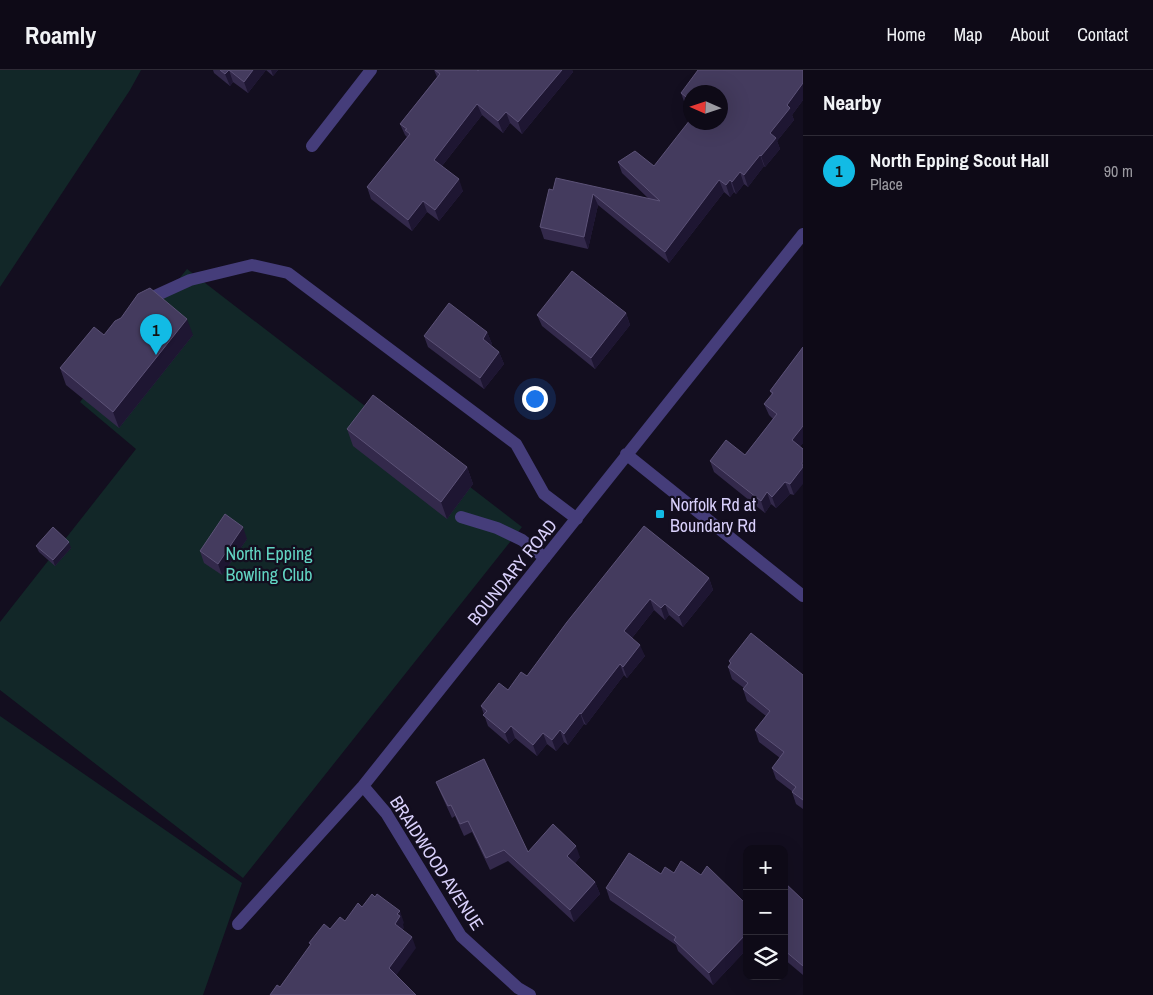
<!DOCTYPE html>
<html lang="en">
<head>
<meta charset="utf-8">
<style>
	:root { --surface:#0e0a17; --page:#171320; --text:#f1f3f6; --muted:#9b9aa1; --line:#2e2b36; --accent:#12bbe5 }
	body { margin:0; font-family:"Archivo Narrow",sans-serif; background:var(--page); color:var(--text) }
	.controls { position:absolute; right:15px; bottom:15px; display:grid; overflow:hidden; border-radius:10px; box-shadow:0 5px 20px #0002 }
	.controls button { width:45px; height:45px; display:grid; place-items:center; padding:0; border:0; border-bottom:1px solid var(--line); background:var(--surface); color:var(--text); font:25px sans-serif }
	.compass { position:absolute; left:683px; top:15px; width:45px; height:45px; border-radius:50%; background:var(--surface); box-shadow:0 5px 20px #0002; rotate:273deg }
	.you { position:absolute; left:534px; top:328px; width:18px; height:18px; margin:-12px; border:4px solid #fff; border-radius:50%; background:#1a73e8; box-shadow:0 0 0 8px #1a73e833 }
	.badge { display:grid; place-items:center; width:32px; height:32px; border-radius:50%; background:var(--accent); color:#111; font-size:16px; font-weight:700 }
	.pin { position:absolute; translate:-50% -41px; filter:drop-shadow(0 1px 2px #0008) }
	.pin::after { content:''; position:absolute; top:26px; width:18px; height:15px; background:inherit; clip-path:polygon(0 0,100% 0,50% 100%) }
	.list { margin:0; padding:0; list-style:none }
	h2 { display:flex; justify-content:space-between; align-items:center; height:65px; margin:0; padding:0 20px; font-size:21px }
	h2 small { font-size:16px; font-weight:400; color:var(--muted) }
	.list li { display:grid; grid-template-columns:32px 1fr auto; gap:15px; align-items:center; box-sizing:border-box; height:70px; padding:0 20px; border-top:1px solid var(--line) }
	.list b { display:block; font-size:19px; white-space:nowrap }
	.list p { margin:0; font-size:16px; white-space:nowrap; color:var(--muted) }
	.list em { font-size:16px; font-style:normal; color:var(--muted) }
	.icon { flex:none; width:28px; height:28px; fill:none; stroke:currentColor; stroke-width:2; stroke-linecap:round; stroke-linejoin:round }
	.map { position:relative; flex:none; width:803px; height:925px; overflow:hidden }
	header { display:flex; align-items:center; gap:30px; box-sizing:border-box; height:70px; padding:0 25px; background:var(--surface); border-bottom:1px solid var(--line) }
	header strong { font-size:24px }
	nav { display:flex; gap:28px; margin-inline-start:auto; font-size:18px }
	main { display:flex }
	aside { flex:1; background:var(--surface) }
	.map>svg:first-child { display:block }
</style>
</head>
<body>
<header>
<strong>Roamly</strong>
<nav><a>Home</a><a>Map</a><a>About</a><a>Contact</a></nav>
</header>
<main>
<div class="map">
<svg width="803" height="925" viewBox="0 0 803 925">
	<rect width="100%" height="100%" fill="#130e1f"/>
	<!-- green -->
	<path fill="#122728" d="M0,0H141L130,20L0,217Z
		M187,199L522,457L243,808L0,620V552L136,379L80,332Z
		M0,646L242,813L203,925H0Z"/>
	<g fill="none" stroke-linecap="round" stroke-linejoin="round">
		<!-- minor -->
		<path stroke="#453d7a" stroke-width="12" d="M312,76L371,0
			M144,231L190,210L252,195L288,203L516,374L544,424L577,449
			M626,384L803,526
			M461,447L497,458L522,470L545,488
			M363,716L386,743L461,866L518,918L530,925
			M238,854L363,716L803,164"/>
	</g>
	<!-- wall -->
	<path fill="#33294b" d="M213,0H266L248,23L233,12L230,16L214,3Z
		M266,0H278L273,6Z
		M434,0H477L478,1L479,0H572L573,2L522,64L510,53L503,63L482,45L442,96L463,121L439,151L427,142L412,161L371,129L367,117L407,67L405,65L400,54L437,7Z
		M803,0V30L792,45L794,50L777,71L780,79L765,97L764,96L748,117L744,114L736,124L734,122L730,127L724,122L669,193L598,135L588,179L544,169L540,157L553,120L649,129L622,103L618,92L654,96L720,52L690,22V38L685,34L681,23Z
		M626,243L630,255L595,299L542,256L537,245Z
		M487,262L492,274L490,275L499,282L504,294L484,319L428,277L424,266Z
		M104,265H193L119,358L66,315L60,298Z
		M803,277V373L800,376L794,425L790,424L776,438L771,434L765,443L714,402L710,391L745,385L773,349L769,345L764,334L772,325L770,321Z
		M347,359L467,397L473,414L447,449L353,376Z
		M247,469L222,505L204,493L200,481Z
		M36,476L71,478L55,496L39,482Z
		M709,508L713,520L683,557L669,545L665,550L654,540L632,568L645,586L627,608L624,605L586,655L584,654L568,675L564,672L556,681L547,674L537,686L515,668L509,674L488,656L481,636L508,620L527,606L567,552Z
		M729,591L803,605V739L796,734L792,722H793L776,709L772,698L780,688L759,672L755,660L766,646L747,631L743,619L744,618L732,609L728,597L730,594Z
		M436,712L528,782L580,787L575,793L595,812L600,824L574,852L508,791L490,800L472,762L464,766L455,746L452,748L441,724Z
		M674,803L701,805L747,835V879L713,915L678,881L676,875L610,830L606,818L661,804Z
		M784,812L803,830V905L784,889Z"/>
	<!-- shaded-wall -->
	<path fill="#1e1632" d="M229,0L233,12L230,16L225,4Z
		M253,0H266L248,23L244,12Z
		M271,0H278L273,6Z
		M562,0H572L573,2L522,64L518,52Z
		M803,13V30L792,45L794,50L777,71L780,79L765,97L761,86L770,63L787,35Z
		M477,34L482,45L438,101L434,90Z
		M506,42L510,53L503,63L498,51Z
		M760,85L764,96L748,117L744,105Z
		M740,102L744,114L736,124L732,112Z
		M459,109L463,121L439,151L435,140Z
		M719,110L724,122L669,193L665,182Z
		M730,110L734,122L730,127L726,115Z
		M593,124L598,135L588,179L584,167Z
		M423,131L427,142L412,161L408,150Z
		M626,243L630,255L595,299L591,288Z
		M187,249L193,265L119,358L113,342Z
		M487,262L492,274L487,281L483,269Z
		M499,282L504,294L484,319L480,308Z
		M803,356V373L796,381L792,370Z
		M467,397L473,414L447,449L441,432Z
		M803,397V414L794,425L790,414Z
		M785,412L790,424L776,438L772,427Z
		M767,422L771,434L765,443L761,431Z
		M243,457L247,469L222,505L218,494Z
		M69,472L71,478L55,496L53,490Z
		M709,508L713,520L683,557L679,546Z
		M650,529L654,540L628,573L624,561Z
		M665,534L669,545L665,550L661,538Z
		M640,575L645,586L627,608L623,597Z
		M620,594L624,605L586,655L581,644Z
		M580,643L584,654L568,675L564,664Z
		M511,656L515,668L509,674L505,663Z
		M560,660L564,672L556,681L552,670Z
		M543,663L547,674L537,686L533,675Z
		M576,776L580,787L571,798L567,786Z
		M595,812L600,824L574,852L570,840Z
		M400,841L404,853L403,854L404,858L399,865L395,854L397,844Z
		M747,863V879L713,915L709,903Z
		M412,867L416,878L393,910L389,898Z"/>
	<!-- building -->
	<path fill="#443b5e" stroke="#5c5277" d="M220,0H253L244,12L229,0L225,4Z
		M435,0H477L478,1L479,0H562L518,52L506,42L498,51L477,34L434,90L459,109L435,140L423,131L408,150L367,117L410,64L405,60L407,59L400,54L440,4Z
		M698,0H803V13L787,35L790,38L770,63L776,68L761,86L760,85L744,105L740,102L732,112L730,110L726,115L719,110L665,182L593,124L584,167L540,157L549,119L553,120L556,108L660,131L618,92L635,81L654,96L690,50V52H720V22H690V30L681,23Z
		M572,201L626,243L591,288L537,245Z
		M150,218L187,249L113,342L60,298L94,257L104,265L115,251L121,248L138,224Z
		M449,233L487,262L483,269L499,282L480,308L424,266Z
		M803,277V356L792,370L803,379V391L802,393L803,397L790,414L785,412L772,427L767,422L761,431L710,391L726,370L745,385L777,344L764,334L773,323L770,321Z
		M373,325L467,397L441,432L347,359Z
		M225,444L243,457L218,494L200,481Z
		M644,456L709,508L679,546L665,534L661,538L650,529L624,561L640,575L623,597L620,594L581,644L580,643L564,664L560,660L552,670L543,663L533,675L511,656L505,663L483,645L487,641L481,636L499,613L508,620L521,602L527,606L567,552Z
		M53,457L69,472L53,490L36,476Z
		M751,563L803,605V730L792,722L796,717L772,698L784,682L755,660L770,641L743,619L748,613L728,597L731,593L729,591Z
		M484,689L528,782L553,754L576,776L567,786L595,812L570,840L504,780L486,788L468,751L460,754L451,735L448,736L436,712Z
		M629,783L661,804L665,797L674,803L681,791L701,805L707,796L747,835V863L709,903L674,870L676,867L606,818Z
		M784,812L803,830V896L784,880Z
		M372,824L375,827L377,824L400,841L397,844L400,846L395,854L412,867L389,898L416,925H270L277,915L280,917L311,874L309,873L324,854L330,859L340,847L345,851L358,833L362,837Z"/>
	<!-- markers -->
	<rect fill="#12bbe5" stroke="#130e1f" stroke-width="2" x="655" y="439" width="10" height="10" rx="2.5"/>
	<g text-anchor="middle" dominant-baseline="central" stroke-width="4.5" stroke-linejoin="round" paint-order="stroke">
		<!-- poi labels -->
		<g font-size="18" fill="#d9d0fb" stroke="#130e1f" text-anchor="start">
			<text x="670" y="434">Norfolk Rd at<tspan x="670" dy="21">Boundary Rd</tspan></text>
		</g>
		<!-- park labels -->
		<g font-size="18" fill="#62d5c3" stroke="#130e1f">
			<text x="269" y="483">North Epping<tspan x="269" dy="21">Bowling Club</tspan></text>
		</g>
		<!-- street labels -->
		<g font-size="18" fill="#d9d0fb" stroke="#130e1f">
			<text transform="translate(512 502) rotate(-51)">BOUNDARY ROAD</text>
			<text transform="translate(437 793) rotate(57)">BRAIDWOOD AVENUE</text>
		</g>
	</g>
</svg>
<div class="controls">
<button>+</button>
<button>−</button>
<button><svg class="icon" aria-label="layers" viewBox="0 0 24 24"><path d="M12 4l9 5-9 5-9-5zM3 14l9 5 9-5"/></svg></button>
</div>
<svg class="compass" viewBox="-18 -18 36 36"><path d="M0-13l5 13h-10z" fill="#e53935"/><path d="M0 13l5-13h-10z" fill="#9b9aa1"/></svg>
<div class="you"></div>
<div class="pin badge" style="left:156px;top:285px">1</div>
</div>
<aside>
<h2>Nearby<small></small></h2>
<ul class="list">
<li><span class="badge">1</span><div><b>North Epping Scout Hall</b><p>Place</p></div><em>90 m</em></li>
</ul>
</aside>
</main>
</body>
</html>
